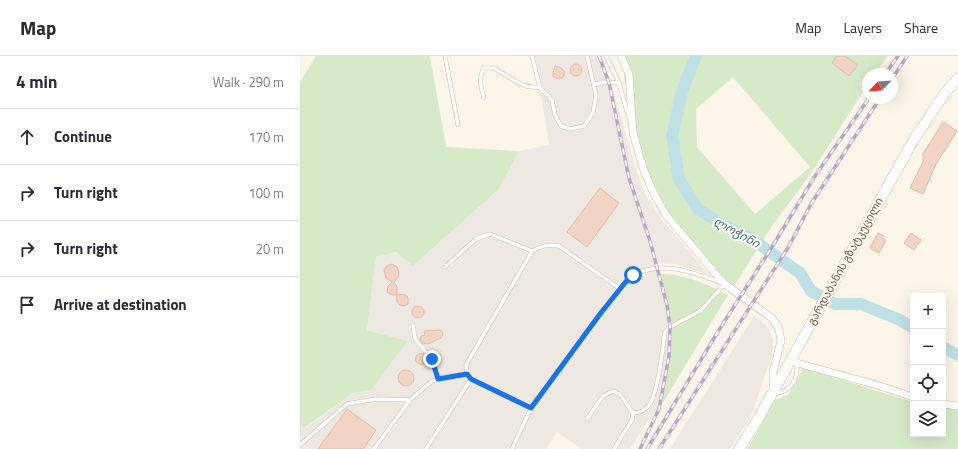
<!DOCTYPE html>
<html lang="en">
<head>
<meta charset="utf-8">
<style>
	:root { --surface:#fff; --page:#f7f7f7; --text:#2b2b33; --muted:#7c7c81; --line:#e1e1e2 }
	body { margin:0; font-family:"Titillium Web","Noto Sans Georgian",sans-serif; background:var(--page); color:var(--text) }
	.controls { position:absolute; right:12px; bottom:12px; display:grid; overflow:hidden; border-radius:0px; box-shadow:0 4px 16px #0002 }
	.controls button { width:36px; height:36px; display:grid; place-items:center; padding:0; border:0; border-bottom:1px solid var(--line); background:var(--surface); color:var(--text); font:20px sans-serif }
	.compass { position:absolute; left:562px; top:12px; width:36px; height:36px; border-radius:50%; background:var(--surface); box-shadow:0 4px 16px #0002; rotate:245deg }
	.stop { position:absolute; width:12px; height:12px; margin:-9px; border:3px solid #1a73e8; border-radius:50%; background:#fff }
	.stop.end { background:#1a73e8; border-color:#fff; box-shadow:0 1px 4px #0008 }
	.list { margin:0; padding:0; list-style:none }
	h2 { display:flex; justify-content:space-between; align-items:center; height:52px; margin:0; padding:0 16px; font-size:17px }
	h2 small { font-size:13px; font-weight:400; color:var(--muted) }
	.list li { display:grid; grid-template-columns:26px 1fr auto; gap:12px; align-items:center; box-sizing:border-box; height:56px; padding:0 16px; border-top:1px solid var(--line) }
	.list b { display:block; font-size:15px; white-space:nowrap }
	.list em { font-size:13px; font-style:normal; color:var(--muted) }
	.icon { flex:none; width:22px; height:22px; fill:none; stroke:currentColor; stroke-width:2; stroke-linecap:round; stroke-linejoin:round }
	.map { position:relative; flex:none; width:658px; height:393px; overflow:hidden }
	header { display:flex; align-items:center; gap:24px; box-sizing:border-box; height:56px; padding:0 20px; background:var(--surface); border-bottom:1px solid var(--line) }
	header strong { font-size:19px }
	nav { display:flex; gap:22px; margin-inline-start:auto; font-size:14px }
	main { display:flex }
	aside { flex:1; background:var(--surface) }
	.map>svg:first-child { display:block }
</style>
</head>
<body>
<header>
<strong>Map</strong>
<nav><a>Map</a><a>Layers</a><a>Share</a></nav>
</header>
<main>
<aside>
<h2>4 min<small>Walk · 290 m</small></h2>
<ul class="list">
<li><svg class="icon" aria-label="ahead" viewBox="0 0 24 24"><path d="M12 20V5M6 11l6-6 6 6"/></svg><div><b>Continue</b></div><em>170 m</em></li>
<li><svg class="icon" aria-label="right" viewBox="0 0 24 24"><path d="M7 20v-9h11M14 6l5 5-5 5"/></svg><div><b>Turn right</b></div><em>100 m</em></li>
<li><svg class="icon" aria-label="right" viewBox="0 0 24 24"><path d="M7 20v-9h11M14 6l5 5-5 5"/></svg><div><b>Turn right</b></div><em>20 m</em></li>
<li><svg class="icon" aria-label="arrive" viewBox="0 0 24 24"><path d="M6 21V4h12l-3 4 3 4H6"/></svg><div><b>Arrive at destination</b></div></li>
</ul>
</aside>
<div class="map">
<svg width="658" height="393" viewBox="0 0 658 393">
	<rect width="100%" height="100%" fill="#fcf5ea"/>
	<!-- industrial -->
	<path fill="#eee8e3" d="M231,0H303L336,113L344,136L362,164L409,219L376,208L358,207L361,218L371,296L361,350L348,364L330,393H282L257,376L246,393H0V369L5,372L53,337L71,334L108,285L67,274L76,201L96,196L113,210L199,133L219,95L249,89L236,9Z
		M454,260L467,270L473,283L472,299L451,360L430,393H370Z"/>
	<!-- green -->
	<path fill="#d7eac8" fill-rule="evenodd" d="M16,0H130L146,91L219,95L199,133L113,210L96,196L76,201L67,274L108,285L71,334L53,337L4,372L0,369V26Z
		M322,0H587L575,18H568V28L512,116L472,170L434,230L425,223L369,157L350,121L339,90L325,27ZM433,21L510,111L455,158L397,91L396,53Z
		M361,218C386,218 406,228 428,239L361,350L371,296Z
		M501,311L613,346V378H643V351L658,354V393H447L460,371L473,345L489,338L502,315Z"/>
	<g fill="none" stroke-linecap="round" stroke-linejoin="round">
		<!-- river -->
		<path stroke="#bfe1e6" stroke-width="12" d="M396,0L382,35L372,80L379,123L398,153L423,169L452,183L500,217L511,235L535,248H561L600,264L613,272
			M643,291L658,299"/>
	</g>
	<!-- building -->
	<path fill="#f1d4c3" stroke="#e3bba3" d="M537,0H545L558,9L549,20L532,7Z
		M270 14a6 6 0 1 1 12 0a6 6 0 1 1-12 0Z
		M255,10L261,12L265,16L263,21L260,23L256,22L253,20V16Z
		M643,66L657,75L636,108L623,138L610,132L623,106V98Z
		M300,132L319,147L287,191L267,176Z
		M578,177L584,180L582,182L586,184L579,197L570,192Z
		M611,177L621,184L614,194L604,187Z
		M92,208L97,211L99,216L98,221L94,226L97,231V238L105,239L108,241V248L104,250L100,249L97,246V239H92L87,236L88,230L92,226L86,222L84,214L87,210Z
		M112 256a6 6 0 1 1 12 0a6 6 0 1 1-12 0Z
		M139,274L142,275L143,278L141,282L128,288L122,287L120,284L121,280L125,279L124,275Z
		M115.5 303a5.5 5.5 0 1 1 11 0a5.5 5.5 0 1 1-11 0Z
		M98 322a8 8 0 1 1 16 0a8 8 0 1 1-16 0Z
		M47,353L76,374L63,393H18Z"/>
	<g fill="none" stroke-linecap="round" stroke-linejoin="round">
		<!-- service casing -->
		<g stroke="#cebdaf" stroke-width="4.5">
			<path id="service" d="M145,0L158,69
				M232,0L240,32
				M306,0L319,27L330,66
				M294,29L303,26L319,27
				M184,42C181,31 178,23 184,12H194L217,26L226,30L240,32L252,44L255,59L261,70L270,73L284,70L293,57L296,39L287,0
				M145,211L176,183L190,178L232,195
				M113,269L115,283L132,303L137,323
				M474,335L478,337C493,334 498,321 497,307
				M231,352L171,323L167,318L166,309L232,195C241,190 248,188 259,190L320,233
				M0,389L47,348L76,343L110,344
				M74,393L110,344L132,325L142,321L167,318
				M126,393L171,323
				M212,393L231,352L300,258L328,223C357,201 394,217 425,228L400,255L370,271L365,276C363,291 358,339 349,349C345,354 339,357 333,357L320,339L313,335L303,340L287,363
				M314,393L332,364L333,357"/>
		</g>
		<!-- minor casing -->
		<g stroke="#cebdaf" stroke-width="8">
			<path id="minor" d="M321,0L329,18L333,77L343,112L353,136L366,159L414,216L425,228L472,262L479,273L481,285L473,316V334
				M492,302L497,307L577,329L613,341
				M643,348L658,350"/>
		</g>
		<!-- secondary casing -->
		<g stroke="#d4bfaf" stroke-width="11">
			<path id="secondary" d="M439,393L458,363L613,85L645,37L658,22"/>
		</g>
		<!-- service -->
		<use href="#service" stroke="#fff" stroke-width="3.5"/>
		<!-- minor -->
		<use href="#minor" stroke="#fff" stroke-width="7"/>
		<!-- secondary -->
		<use href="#secondary" stroke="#fff" stroke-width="10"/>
		<!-- rail casing -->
		<g stroke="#b8a8c7" stroke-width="3.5">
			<path id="rail" d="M299,0L309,27L329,122L350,185L367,249L370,271L369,300L359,353L340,393
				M585,18L598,0
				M592,23L607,0
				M347,393L419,274L472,191L515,120L569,42
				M359,393L489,190L511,148L580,42"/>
		</g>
		<!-- rail -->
		<use href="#rail" stroke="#fff9f1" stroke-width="2" stroke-dasharray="6" stroke-linecap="butt"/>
	</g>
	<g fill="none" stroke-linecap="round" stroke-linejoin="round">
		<!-- route -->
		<path stroke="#1a73e8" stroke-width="5" d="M132,303L138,323L167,318L171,323L231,352L300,258L328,223L333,219"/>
	</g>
	<g text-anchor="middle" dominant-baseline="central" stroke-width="4" stroke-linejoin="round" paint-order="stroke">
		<!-- street labels -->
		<g font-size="11" fill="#775c4d" stroke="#fff9f1">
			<text transform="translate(545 205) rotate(-61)">გარდაბანის გზატკეცილი</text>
		</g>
		<!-- water labels -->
		<g font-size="12" font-style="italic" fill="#447983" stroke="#fff9f1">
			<text transform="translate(437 176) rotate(29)">ლოჭინი</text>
		</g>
	</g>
</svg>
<div class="controls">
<button>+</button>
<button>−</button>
<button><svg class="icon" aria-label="locate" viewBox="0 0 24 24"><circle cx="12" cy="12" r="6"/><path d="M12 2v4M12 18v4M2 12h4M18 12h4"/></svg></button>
<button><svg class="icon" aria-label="layers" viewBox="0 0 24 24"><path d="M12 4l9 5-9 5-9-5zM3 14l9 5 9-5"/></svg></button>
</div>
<svg class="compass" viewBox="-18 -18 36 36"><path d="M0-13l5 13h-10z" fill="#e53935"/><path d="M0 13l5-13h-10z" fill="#7c7c81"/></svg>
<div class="stop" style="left:333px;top:219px"></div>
<div class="stop end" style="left:132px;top:303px"></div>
</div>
</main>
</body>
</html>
